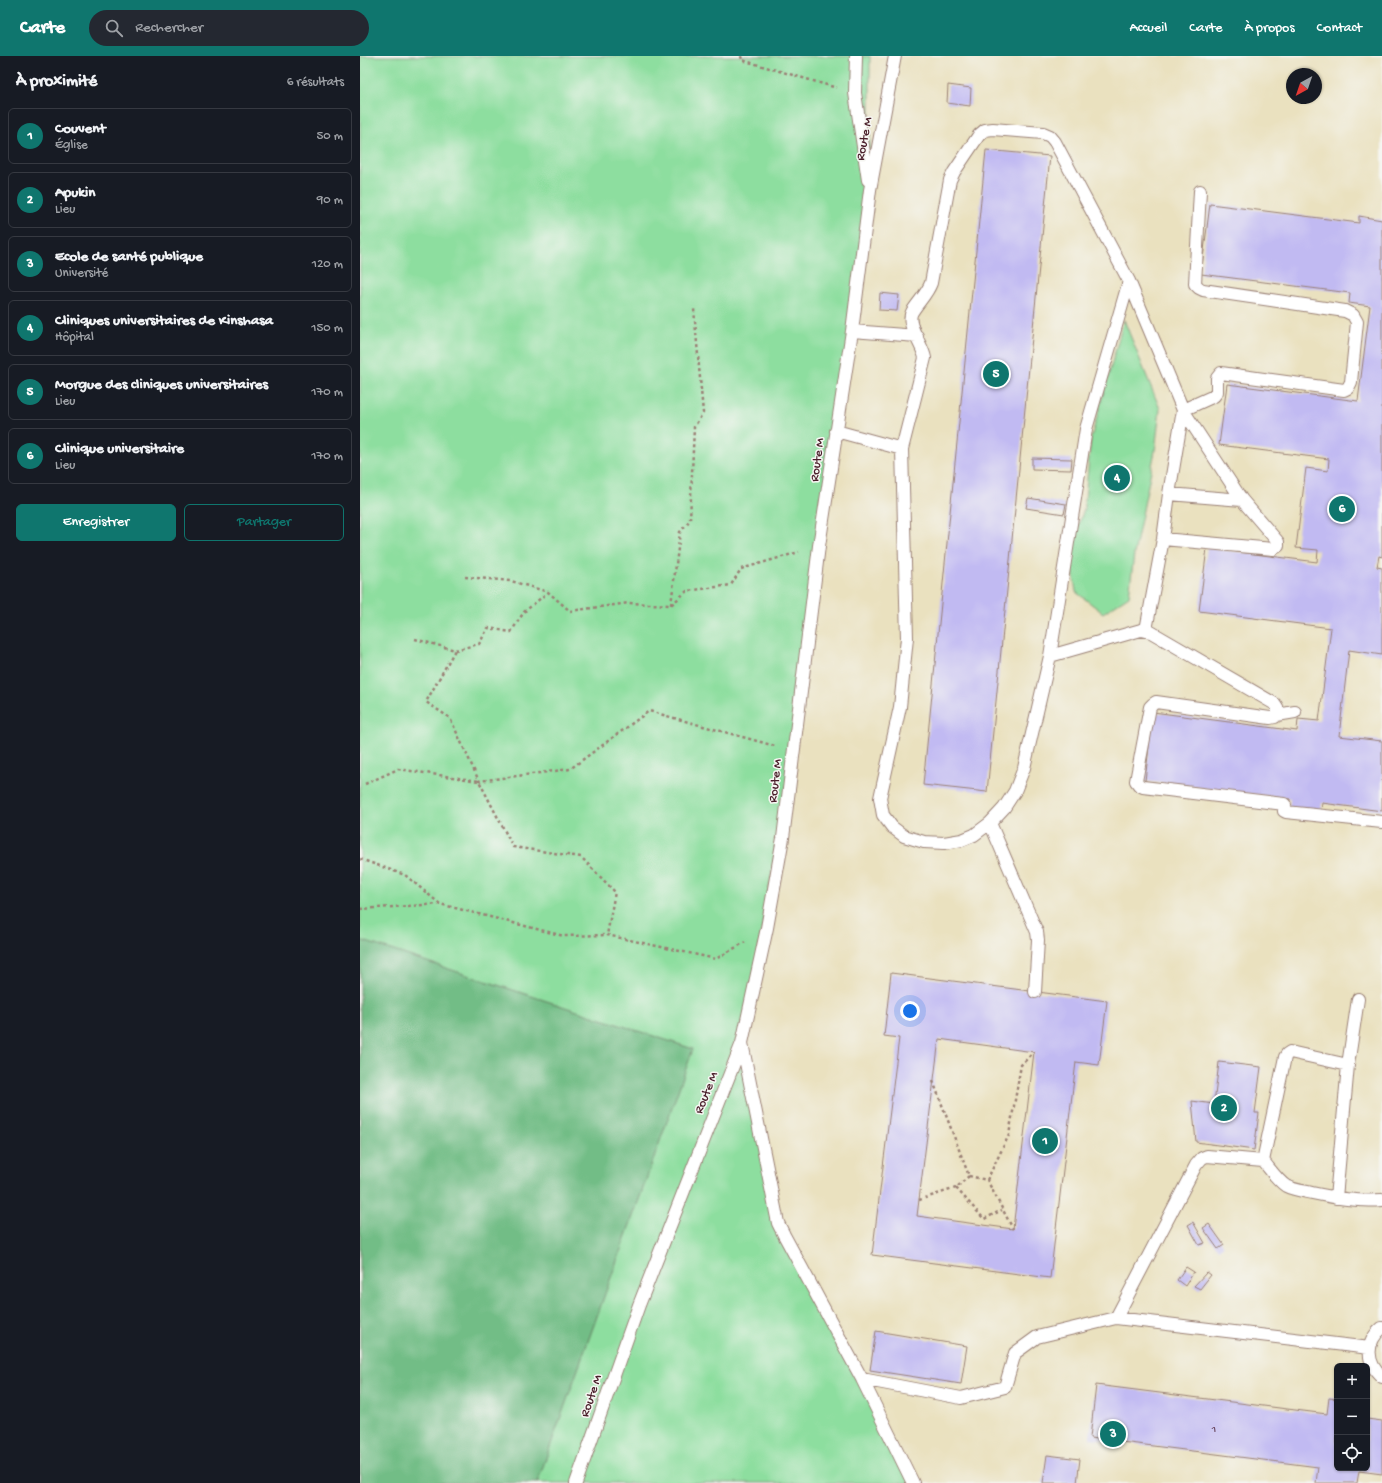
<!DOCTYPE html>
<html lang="fr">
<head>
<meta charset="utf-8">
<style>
	:root { --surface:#171b24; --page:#242831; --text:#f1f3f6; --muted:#9ea1a6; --line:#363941; --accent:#0f766e }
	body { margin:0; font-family:"Gochi Hand",sans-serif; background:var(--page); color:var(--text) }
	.controls { position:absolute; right:12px; bottom:12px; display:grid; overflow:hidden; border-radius:6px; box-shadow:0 1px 3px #0004 }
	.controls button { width:36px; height:36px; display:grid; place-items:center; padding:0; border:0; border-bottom:1px solid var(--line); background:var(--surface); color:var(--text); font:20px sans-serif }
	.compass { position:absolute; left:926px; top:12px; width:36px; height:36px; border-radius:50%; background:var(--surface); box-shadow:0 1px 3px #0004; rotate:220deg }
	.you { position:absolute; left:550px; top:955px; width:14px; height:14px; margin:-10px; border:3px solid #fff; border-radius:50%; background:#1a73e8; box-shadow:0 0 0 6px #1a73e833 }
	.badge { display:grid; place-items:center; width:26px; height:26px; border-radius:50%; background:var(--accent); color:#fff; font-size:13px; font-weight:700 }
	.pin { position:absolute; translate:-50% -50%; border:2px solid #fff; box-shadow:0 1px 4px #0006 }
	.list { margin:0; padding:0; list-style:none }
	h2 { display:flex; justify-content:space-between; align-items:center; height:52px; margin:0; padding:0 16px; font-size:17px }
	h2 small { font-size:13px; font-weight:400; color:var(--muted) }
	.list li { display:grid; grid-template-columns:26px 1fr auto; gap:12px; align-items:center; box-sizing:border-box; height:56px; margin:0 8px 8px; padding:0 8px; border:1px solid var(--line); border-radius:6px }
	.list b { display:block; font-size:15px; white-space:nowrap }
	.list p { margin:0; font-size:13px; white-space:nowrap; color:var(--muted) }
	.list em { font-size:13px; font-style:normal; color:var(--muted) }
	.actions { display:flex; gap:8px; padding:12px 16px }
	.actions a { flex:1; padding:9px 0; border:1px solid var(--accent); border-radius:6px; text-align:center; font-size:14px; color:var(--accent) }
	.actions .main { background:var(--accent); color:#fff }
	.icon { flex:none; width:22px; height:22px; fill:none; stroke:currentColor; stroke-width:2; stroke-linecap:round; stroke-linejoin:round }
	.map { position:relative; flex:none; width:1022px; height:1427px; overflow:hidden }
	header { display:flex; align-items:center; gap:24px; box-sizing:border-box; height:56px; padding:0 20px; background:var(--accent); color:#fff }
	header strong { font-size:19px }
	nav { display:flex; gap:22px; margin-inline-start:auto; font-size:14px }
	.search { width:280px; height:36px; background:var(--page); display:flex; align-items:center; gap:10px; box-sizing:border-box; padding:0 14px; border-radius:22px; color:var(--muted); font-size:15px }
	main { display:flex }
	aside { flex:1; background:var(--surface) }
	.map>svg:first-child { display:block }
</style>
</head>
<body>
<header>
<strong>Carte</strong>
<div class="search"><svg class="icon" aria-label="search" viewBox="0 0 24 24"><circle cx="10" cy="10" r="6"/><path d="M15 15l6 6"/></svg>Rechercher</div>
<nav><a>Accueil</a><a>Carte</a><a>À propos</a><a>Contact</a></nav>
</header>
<main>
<aside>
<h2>À proximité<small>6 résultats</small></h2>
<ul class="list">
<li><span class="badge">1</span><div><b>Couvent</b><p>Église</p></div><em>50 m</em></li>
<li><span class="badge">2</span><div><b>Apukin</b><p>Lieu</p></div><em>90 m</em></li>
<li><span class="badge">3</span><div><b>Ecole de santé publique</b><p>Université</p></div><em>120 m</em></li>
<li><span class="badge">4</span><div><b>Cliniques universitaires de Kinshasa</b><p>Hôpital</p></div><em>150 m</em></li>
<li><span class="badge">5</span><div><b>Morgue des cliniques universitaires</b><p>Lieu</p></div><em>170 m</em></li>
<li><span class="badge">6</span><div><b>Clinique universitaire</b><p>Lieu</p></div><em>170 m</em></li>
</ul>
<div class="actions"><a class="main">Enregistrer</a><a>Partager</a></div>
</aside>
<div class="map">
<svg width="1022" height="1427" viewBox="0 0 1022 1427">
	<rect width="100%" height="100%" fill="#f6f6f2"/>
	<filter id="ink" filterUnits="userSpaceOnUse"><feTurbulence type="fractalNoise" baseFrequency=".025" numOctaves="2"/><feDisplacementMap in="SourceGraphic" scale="8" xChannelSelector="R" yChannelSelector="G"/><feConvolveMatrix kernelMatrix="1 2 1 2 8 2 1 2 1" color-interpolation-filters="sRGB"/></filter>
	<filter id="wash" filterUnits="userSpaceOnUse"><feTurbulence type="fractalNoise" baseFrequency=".012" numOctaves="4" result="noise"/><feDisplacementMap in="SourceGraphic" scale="16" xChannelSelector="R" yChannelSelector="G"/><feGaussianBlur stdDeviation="0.9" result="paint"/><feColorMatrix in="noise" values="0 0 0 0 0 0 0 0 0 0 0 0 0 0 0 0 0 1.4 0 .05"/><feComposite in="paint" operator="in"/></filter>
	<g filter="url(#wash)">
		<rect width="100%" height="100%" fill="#eae1bf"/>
		<!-- green -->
		<path fill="#8dde9f" stroke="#6c7e65" d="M0,0H510V134L433,695L382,987L424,1179L553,1427H177L333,993L0,884Z
			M764,264L800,353L795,395L774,498L769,540L743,557L716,536L710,494L724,453L731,382Z"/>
		<!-- forest -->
		<path fill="#72bd86" stroke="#5e6e58" d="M0,884L333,993L177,1427H0Z"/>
		<g id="blocks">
			<!-- building -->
			<path fill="#c1baf2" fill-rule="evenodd" d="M588,29L611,32L610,50L587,47Z
				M626,94L690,100L627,736L563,729Z
				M850,148L999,167V160L1022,164V501L1019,500L1017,511L1022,512V599L989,594L979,680L1022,685V755L962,747L961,756L929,752L930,743L785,725L793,656L937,675L938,663L959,665L971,572L839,555L847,492L957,506L958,494L936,492L946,412L968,415L969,403L859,389L867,328L998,345L1010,250L989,247L990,237L841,218Z
				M520,237L539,239L537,255L519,254Z
				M672,402L712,403L711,414L672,413Z
				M668,442L706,448L704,458L666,452Z
				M531,917L747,945L739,1009L716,1006L690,1222L512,1199L539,982L524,980ZM579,983L674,996L653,1173L557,1160Z
				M859,1006L901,1011L895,1057H899L894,1094L836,1086L832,1045L854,1048Z
				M833,1166L845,1187L839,1189L828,1169Z
				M849,1168L864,1189L858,1193L843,1172Z
				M826,1211L834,1216L825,1230L817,1224Z
				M847,1216L851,1219L840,1233L834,1230Z
				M516,1275L607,1290L601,1328L510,1314Z
				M736,1329L967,1358L969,1342L977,1343V1412H1007V1363L1022,1365V1418L999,1415L997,1427H956L958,1411L730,1382Z
				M687,1399L720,1403L717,1427H683Z"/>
		</g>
	</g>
	<g filter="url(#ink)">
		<use href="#blocks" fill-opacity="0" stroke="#9a8075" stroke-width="1"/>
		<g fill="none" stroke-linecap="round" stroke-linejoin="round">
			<!-- service casing -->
			<g stroke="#9a8075" stroke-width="14">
				<path id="service" d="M496,0L495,37L508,124
					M492,275L557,280
					M476,375L542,393L547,582L540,651L520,742L523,759L532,771L544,780L564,786L584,787L602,784L614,779L630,767L644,752L655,735L664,712L690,600L726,373L769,225
					M542,393L565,302C563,289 545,268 552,256C558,246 567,238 571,227L590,124L594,116L619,79L625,74L633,73L683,77L690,80L695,86L769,225L823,354L809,438L803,483L786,574
					M809,438L882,444
					M803,483L913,493L918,490V486L882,444L823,354L854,340L857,336V322L861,317L984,334L988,332L991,326L997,266L993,259L985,255L843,234L839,232L835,228L840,135
					M690,600L781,574L791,576L915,648L917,651V659
					M935,656L917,659L915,661L910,662L796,646L793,648L790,651L776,725L779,729L783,731L924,748L925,749L924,755L926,756L1022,766
					M630,767L677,876L678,884L675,936
					M382,987L418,1167L424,1179L502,1323L553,1427
					M988,1009L930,996L927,998L925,1001L903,1105C910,1113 917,1124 926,1130C934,1134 943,1135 952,1137C976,1142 998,1146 1022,1144
					M976,1142L988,1009L998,943
					M756,1262L836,1109L842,1102L847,1100L903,1105
					M1022,1272C1005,1286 1006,1307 1022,1321
					M502,1323L601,1342L645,1331L655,1297L677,1281L756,1262L1010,1292
					M216,1427L279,1249L382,987L407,872L423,782L459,490L492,275L510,134L535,0"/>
			</g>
			<!-- path -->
			<path stroke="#9a8075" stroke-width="2.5" stroke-dasharray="3 3" stroke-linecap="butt" d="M381,0L382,4L477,32
				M105,521L151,525L188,536L210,555L269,547L311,549L327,535L371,529L381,513L439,496
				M311,549L320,476L330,464L334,371L343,357L334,253
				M55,583L95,594L66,646L90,662L119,725L210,713L289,655L415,690
				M95,594L119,588L128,572L151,576L164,556L187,537
				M5,728L38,713L119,725L153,791L221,801L255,836L247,879
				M0,803L45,819L80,848L204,880L247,879L356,903L385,886
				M0,853L80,848
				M573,1025L609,1120
				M609,1120L596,1132L624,1163L642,1154
				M609,1120L627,1124L653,1173
				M627,1124L649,1079L661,1009L674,996
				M559,1144L596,1132"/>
			<!-- service -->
			<use href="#service" stroke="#fff" stroke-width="12"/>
		</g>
	</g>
	<g text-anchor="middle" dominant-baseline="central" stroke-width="3" stroke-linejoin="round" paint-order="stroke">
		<!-- number labels -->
		<g font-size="11" fill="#68465d">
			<text x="854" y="1374">1</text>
		</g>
		<!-- street labels -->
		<g font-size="13" fill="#4a1f2b" stroke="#f6f6f2">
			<text transform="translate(505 83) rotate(-79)">Route M</text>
			<text transform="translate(458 404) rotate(-82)">Route M</text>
			<text transform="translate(416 725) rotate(-83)">Route M</text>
			<text transform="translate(347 1037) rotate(-68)">Route M</text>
			<text transform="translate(232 1340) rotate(-71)">Route M</text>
		</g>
	</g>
</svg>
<div class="controls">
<button>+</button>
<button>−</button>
<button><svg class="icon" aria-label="locate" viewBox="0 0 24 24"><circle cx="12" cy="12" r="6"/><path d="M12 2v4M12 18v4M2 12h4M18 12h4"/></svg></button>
</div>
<svg class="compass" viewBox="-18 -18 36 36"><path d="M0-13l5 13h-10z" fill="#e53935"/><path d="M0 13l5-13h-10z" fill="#9ea1a6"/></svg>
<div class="you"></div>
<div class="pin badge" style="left:685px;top:1085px">1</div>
<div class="pin badge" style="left:864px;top:1052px">2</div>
<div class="pin badge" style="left:753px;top:1378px">3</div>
<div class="pin badge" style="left:757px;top:422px">4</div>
<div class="pin badge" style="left:636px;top:318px">5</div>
<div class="pin badge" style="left:982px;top:453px">6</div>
</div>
</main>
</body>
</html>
